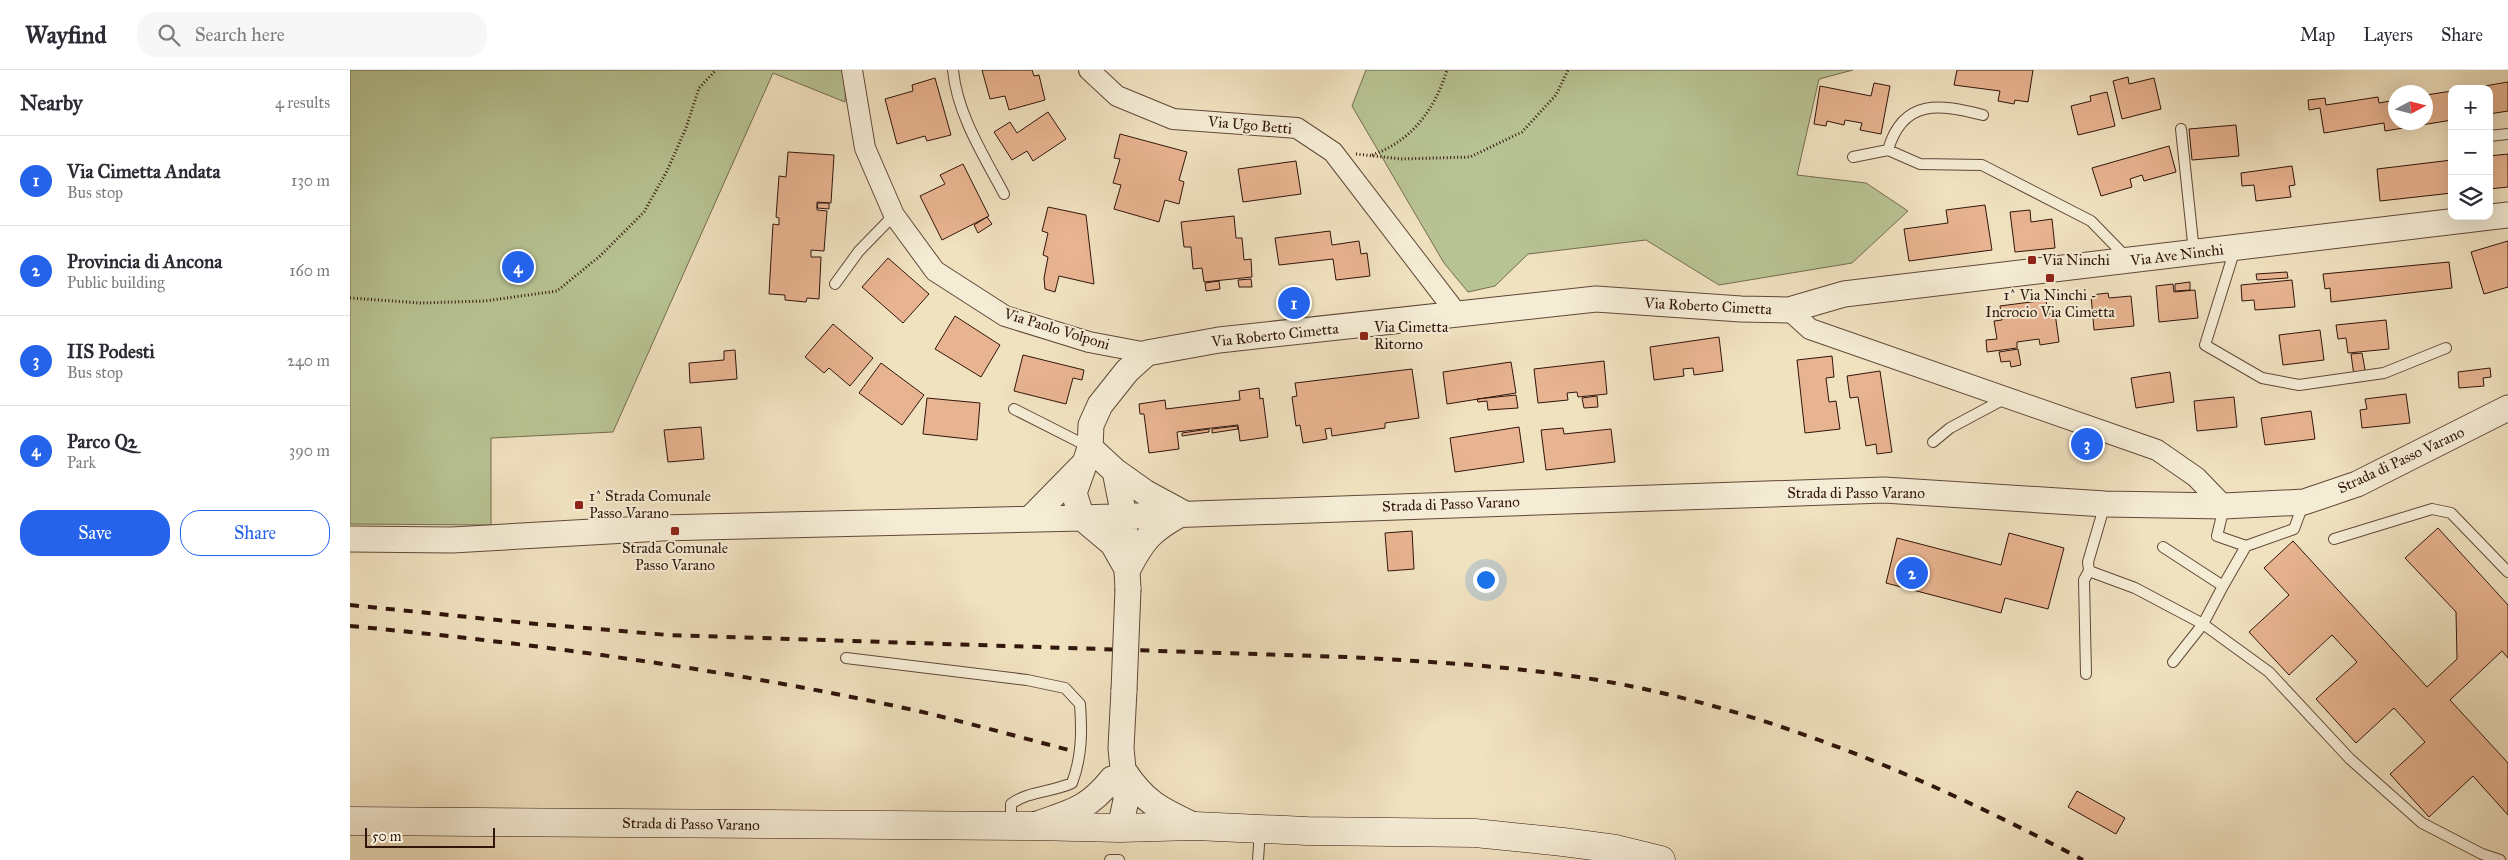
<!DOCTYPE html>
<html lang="en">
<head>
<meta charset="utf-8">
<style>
	:root { --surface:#fff; --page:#f7f7f7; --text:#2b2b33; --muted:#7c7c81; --line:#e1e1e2; --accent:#2563eb }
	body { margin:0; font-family:"IM FELL Great Primer",serif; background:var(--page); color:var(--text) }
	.controls { position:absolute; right:15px; top:15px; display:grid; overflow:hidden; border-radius:10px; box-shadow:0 5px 20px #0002 }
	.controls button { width:45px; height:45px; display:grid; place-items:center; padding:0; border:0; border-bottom:1px solid var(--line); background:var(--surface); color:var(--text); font:25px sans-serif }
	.compass { position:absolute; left:2038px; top:15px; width:45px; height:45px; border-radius:50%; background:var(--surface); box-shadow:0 5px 20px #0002; rotate:83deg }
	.scale { position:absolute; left:15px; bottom:12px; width:130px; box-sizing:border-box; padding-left:5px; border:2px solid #31150b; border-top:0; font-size:14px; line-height:18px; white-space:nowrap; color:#31150b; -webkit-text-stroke:4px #f5ecd5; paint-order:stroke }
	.you { position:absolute; left:1135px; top:509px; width:18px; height:18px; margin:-12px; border:4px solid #fff; border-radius:50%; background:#1a73e8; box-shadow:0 0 0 8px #1a73e833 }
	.badge { display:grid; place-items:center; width:32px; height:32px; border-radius:50%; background:var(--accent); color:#fff; font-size:16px; font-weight:700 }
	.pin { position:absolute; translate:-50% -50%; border:2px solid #fff; box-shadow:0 1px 5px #0006 }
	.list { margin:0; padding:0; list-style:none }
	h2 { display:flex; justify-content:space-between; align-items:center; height:65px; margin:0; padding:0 20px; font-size:21px }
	h2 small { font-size:16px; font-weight:400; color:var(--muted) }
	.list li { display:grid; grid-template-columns:32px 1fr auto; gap:15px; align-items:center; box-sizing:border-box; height:90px; padding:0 20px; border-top:1px solid var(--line) }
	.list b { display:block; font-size:19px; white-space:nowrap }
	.list p { margin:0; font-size:16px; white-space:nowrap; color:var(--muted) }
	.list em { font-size:16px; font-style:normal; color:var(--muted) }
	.actions { display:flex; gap:10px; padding:15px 20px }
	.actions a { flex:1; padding:11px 0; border:1px solid var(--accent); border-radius:20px; text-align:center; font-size:18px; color:var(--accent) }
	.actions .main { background:var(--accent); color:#fff }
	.icon { flex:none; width:28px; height:28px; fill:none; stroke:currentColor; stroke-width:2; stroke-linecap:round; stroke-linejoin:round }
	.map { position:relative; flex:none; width:2158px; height:790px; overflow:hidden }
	header { display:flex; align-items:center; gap:30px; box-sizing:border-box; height:70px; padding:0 25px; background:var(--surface); border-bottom:1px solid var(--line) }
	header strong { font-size:24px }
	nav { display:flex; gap:28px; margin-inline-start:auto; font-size:18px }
	.search { width:350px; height:45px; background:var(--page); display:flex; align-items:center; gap:12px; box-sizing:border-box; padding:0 18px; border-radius:20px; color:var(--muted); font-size:19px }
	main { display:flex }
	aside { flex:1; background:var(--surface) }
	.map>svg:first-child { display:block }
</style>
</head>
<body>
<header>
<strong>Wayfind</strong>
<div class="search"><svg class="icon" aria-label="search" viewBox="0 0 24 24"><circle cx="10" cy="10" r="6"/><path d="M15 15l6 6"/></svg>Search here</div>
<nav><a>Map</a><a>Layers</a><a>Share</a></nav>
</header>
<main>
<aside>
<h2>Nearby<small>4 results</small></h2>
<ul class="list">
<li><span class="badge">1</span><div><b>Via Cimetta Andata</b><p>Bus stop</p></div><em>130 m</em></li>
<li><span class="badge">2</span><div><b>Provincia di Ancona</b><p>Public building</p></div><em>160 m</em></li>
<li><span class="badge">3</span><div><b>IIS Podesti</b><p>Bus stop</p></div><em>240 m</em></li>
<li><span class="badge">4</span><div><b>Parco Q2</b><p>Park</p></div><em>390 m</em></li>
</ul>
<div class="actions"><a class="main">Save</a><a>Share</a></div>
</aside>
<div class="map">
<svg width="2158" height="790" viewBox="0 0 2158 790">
	<rect width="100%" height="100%" fill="#f0e1bf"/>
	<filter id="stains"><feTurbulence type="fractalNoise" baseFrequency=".004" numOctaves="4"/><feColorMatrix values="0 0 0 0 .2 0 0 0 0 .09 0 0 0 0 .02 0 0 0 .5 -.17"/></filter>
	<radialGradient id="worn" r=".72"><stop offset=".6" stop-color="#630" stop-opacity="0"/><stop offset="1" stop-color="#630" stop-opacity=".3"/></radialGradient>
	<!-- green -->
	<path fill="#b8c393" stroke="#746c4f" d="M0,0H496L495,32L423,3L263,362L141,368V455L0,454Z
		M1016,0H1503L1469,9L1447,105L1516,113L1558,141L1502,193L1369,215L1296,170L1178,184L1145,216L1118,222L1094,193L1002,36Z"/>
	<!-- building -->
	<path fill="#e8b390" stroke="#31150b" d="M632,0H682L684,6L689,5L695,30L659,40L655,26L640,29Z
		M1607,0H1683L1678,32L1665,30L1664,34L1648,31L1650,21L1604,15Z
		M1778,7L1779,14L1804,8L1811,39L1772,49L1763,11Z
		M585,8L601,65L577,71L575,66L547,74L535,29L563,21L562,15Z
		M2158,12V41L2139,44V19H2117Z
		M1524,13L1540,16L1531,64L1510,60L1512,53L1495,50L1494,55L1477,51L1476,56L1464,54L1470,16L1521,26Z
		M2102,21V50L2035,61L2034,53L1974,63L1970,38L1959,40L1958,30L1975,28L1976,35L2028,27L2029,33L2046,30V52H2076V25Z
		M1757,22L1765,56L1728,65L1721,36L1741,31L1740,26Z
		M698,42L716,69L683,91L677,81L662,90L644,62L660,52L667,63Z
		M1886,55L1889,86L1842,90L1839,59Z
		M770,64L837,82L829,110L834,112L829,134L815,130L809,152L764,139L771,115L763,113L770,89L764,88Z
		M1819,76L1826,102L1794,111L1792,105L1780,109L1782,117L1751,126L1742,98Z
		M438,82L484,85L481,133L467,132V140L477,141L474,181L461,180V187H471L469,229L457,228L456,232L435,230V225L419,224L423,154L429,155V148L426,147L429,106L436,107Z
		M2158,84V117L2139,119V86Z
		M2102,90V123L2030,131L2027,99Z
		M946,91L951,124L893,132L888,99Z
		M613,94L639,146L592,170L570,126L595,114L590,105Z
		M1942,96L1945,115L1939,116L1941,127L1906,131L1904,115L1892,116L1891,103Z
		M468,133H479V139L467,138Z
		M1635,135L1642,180L1559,191L1554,159L1598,153L1596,140Z
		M698,137L736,145L744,214L709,206L705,222L695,219L694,208L698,187L693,185L698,163L692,161Z
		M1680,140L1681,152L1702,149L1705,178L1665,182L1660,142Z
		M884,146L886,168H892L894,190L901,189L902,207L854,212L852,198L843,199L841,177H834L831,152Z
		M637,147L642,154L628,163L624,155Z
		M980,161L982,175L1009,171L1011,184L1017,183L1020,206L986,210L983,189L929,195L925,168Z
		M2158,171V217L2134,224L2121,182Z
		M538,188L579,224L553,253L512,217Z
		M2099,192L2102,218L1981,232L1980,218L1975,219L1973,204Z
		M1937,202L1938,208L1907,210L1906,204Z
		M901,209L902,217H889L888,210Z
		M1942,210L1945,237L1905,240L1904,230L1892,231L1891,215Z
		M869,211L870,219L856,221L855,213Z
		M1840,212V220L1825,221V214Z
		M1823,214L1824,222L1845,220L1848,248L1809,252L1806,216Z
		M1758,223L1759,228L1781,226L1784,256L1744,260L1741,225Z
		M1696,230L1698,244L1705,243L1709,272L1690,275L1689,269L1667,272V278L1637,282L1636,270L1647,269L1644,251L1652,250L1650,236Z
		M605,246L650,275L631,307L585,279Z
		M2036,250L2039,279L1998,283L1996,268L1988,269L1986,255Z
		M483,254L523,288L500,316L479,298L474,303L455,287Z
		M1970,260L1974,290L1933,295L1929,265Z
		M1369,267L1373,301L1344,305L1343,298L1333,299L1334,306L1304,310L1300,277Z
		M1668,279L1671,295L1661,297L1660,291L1651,292L1649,282Z
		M385,280L387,309L340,313L339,293L374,290V281Z
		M2012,283L2016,305L2004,306L2001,284Z
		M673,285L734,300L732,310L723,308L716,334L664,321Z
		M1482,286L1484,307L1476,308L1479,332L1486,331L1490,359L1455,363L1447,290Z
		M1254,291L1257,324L1228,327L1227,322L1217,323L1218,330L1188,333L1184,299Z
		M1161,292L1166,323L1097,334L1093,302Z
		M531,293L574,325L552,355L509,323Z
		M2140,298L2141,307L2133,308L2134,316L2109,318L2108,302Z
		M1062,299L1069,348L1035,353V358L982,366L981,358L975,359L977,369L953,373L950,355L946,356L942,327L947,326L945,313Z
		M1530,301L1542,382L1527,384L1526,374L1516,376L1508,327L1500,328L1497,306Z
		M1820,302L1824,332L1786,338L1781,308Z
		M909,318L910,329L913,328L918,367L890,371L888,355L827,362L829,379L799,383L794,344H790L789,334L815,330L816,339L890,330L889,321Z
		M2056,324L2060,353L2012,358L2010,340L2017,339L2015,329Z
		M1166,325L1168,338L1138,340L1137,331L1128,332L1127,329Z
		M1247,326L1248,337L1234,338L1232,328Z
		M1884,327L1887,357L1847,361L1844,331Z
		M577,328L630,333L627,370L573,364Z
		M1961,341L1965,369L1915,375L1911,348Z
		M887,356L888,359L862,363V359Z
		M351,357L354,389L318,392L314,360Z
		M1169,357L1174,392L1105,402L1100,368Z
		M1213,358L1214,364L1261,359L1265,392L1196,400L1191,360Z
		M859,359V362L832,366V363Z
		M2088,458L2158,535V588L2152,581L2100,630L2158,693V745L2123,706L2079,747L2040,704L2075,672L2044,638L2006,673L1966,629L2007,592L1982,565L1939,605L1899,562L1939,525L1914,498L1943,471L2077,617L2107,589L2106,542L2055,488Z
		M1062,461L1064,499L1038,501L1035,463Z
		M1659,463L1714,478L1698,539L1655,528L1651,543L1536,513L1547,468L1651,495Z
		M1727,721L1775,748L1766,764L1718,737Z"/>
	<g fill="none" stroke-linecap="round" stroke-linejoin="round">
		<!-- service casing -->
		<g stroke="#614838" stroke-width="12">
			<path id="service" d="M603,0C607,44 634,86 654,124
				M1831,59L1844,182
				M2139,66L2158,64
				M1538,80C1553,28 1590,34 1633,45
				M1503,87L1538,80L1570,94L1632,95L1741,151L1777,188
				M1885,179L1855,275L1912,308L1949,315L2034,303L2096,278
				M485,214L509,181L544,145
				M664,339L739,377
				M1583,372L1600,358L1656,328
				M1874,437L1867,466L1896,476L1944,459L1954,432
				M1984,469L2082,439L2101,443L2158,502
				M1813,477L1873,516
				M1739,501L1785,518L1853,554L1919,602L2000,689L2072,753L2132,784L2150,790
				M496,588L677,610L715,618L730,634C732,661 732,687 722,713C703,722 678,721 661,734V756
				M1823,592L1853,554L1873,516L1896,476
				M1736,604L1734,510L1739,501L1738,492L1755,434
				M760,790H769
				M908,790L910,760"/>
		</g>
		<!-- minor casing -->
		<g stroke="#614838" stroke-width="22">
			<path id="minor" d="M502,0L515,78L544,145L585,201L655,246L739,272L797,283
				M739,0L767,26L823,49L947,58L983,82L1108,245
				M1439,240L1460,259L1807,380L1846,407L1874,436"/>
		</g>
		<!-- tertiary casing -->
		<g stroke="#614838" stroke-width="27">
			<path id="tertiary" d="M740,378L765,401L774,446L778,519
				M734,395L724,423L732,448L763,474L776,497
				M765,401L796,423L833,443
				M680,449L735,393L740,378L741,355L750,335L777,301L797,283L869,270L1246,229L1391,239L1439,240L1494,224L2158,145
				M0,469L102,470L312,458L732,448L1534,420L1755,434L1874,436L1954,432L2007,414L2158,338
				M778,499C793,470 801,460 831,444
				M774,701C795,733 811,740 845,756
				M687,754C722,742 738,739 762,709
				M770,758L776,730L771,678L774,620"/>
		</g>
		<!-- secondary casing -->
		<g stroke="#31150b" stroke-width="29">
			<path id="secondary" d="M0,751L682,756L770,758L845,756L957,761L1125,763L1213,772L1266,779L1311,790"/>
		</g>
		<!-- path -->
		<path stroke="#31150b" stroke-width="3" stroke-dasharray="1 2.5" stroke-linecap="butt" d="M1006,84L1051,89L1120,87L1172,62L1206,25L1218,0
			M1022,85C1062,71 1085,39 1097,0
			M0,228L70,233L135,231L207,221L250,186L294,142L317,101L336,58L349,18L366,0"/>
		<!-- service -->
		<use href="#service" stroke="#f5ecd5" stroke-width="10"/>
		<!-- minor -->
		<use href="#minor" stroke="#f5ecd5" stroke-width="20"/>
		<!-- tertiary -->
		<use href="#tertiary" stroke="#f5ecd5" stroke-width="25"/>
		<!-- secondary -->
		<use href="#secondary" stroke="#f5ecd5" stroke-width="28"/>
		<!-- rail -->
		<path stroke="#31150b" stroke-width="4" stroke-dasharray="9 9" stroke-linecap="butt" d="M0,535L187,554L318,565L996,587C1088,592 1180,597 1270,614C1434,646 1586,712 1733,790
			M0,556C190,574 382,600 568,641C619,653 669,667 719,680"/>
		<!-- tertiary-bridge casing -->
		<g stroke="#614838" stroke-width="27" stroke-linecap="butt">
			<path id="tertiary-bridge" d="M774,620L778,519"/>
		</g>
		<!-- tertiary-bridge -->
		<use href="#tertiary-bridge" stroke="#f5ecd5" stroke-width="25"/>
	</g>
	<!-- markers -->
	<g fill="#8f2418" stroke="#f5ecd5" stroke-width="2">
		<rect x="1677" y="185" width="10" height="10" rx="2.5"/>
		<rect x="1695" y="203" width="10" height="10" rx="2.5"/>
		<rect x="1009" y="261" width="10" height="10" rx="2.5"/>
		<rect x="224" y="430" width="10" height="10" rx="2.5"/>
		<rect x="320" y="456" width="10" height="10" rx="2.5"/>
	</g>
	<g text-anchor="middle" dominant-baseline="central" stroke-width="4" stroke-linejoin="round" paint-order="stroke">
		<!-- street labels -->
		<g font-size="15" fill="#31150b" stroke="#f5ecd5">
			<text transform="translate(900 55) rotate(5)">Via Ugo Betti</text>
			<text transform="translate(1827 185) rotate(-7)">Via Ave Ninchi</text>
			<text transform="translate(1358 236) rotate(3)">Via Roberto Cimetta</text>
			<text transform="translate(707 259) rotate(17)">Via Paolo Volponi</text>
			<text transform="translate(925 265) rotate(-6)">Via Roberto Cimetta</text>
			<text transform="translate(2051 390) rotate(-25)">Strada di Passo Varano</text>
			<text x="1506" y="423">Strada di Passo Varano</text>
			<text transform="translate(1101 434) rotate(-2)">Strada di Passo Varano</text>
			<text transform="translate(341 754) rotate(1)">Strada di Passo Varano</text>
		</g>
		<!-- poi labels -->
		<g font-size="15" fill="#31150b" stroke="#f5ecd5" text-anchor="start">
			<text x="1692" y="190">Via Ninchi</text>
			<text x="1700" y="225" text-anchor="middle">1^ Via Ninchi -<tspan x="1700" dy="17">Incrocio Via Cimetta</tspan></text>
			<text x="1024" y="257">Via Cimetta<tspan x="1024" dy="17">Ritorno</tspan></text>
			<text x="239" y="426">1^ Strada Comunale<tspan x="239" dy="17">Passo Varano</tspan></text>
			<text x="325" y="478" text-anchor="middle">Strada Comunale<tspan x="325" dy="17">Passo Varano</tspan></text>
		</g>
	</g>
	<rect width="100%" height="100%" filter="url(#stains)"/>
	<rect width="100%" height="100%" fill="url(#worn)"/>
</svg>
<div class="controls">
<button>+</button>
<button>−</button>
<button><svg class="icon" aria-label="layers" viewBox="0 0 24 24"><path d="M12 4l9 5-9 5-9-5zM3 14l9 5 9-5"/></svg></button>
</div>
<svg class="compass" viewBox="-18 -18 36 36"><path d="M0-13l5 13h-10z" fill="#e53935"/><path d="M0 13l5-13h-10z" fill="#7c7c81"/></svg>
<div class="scale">50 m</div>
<div class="you"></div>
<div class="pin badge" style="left:944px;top:233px">1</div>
<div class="pin badge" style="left:1562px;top:503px">2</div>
<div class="pin badge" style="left:1737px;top:374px">3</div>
<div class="pin badge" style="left:168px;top:197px">4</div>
</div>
</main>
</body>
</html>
